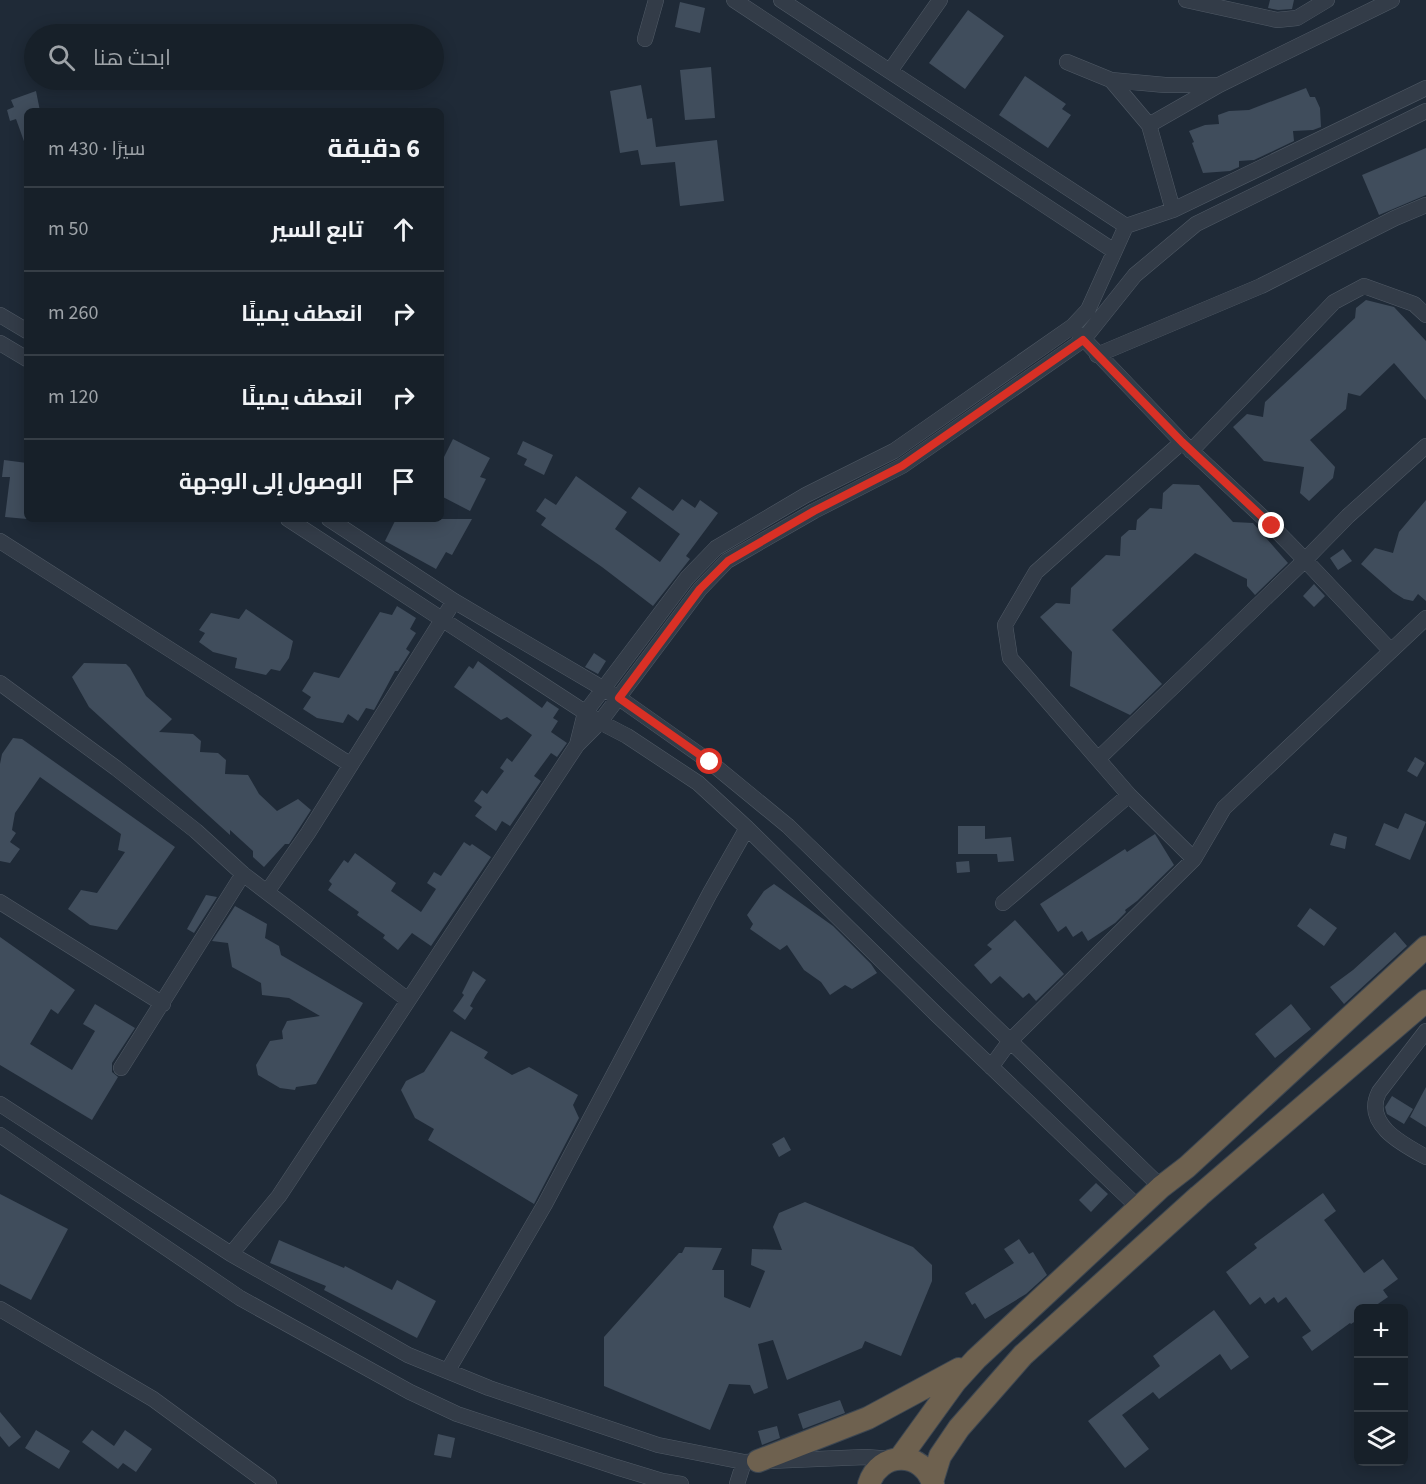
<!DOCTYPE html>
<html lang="ar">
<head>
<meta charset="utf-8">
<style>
	:root { --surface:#172029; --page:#242d35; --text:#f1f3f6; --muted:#9ea3a8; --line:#363e46 }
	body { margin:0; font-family:"Source Sans 3",Cairo,sans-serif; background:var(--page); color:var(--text); direction:rtl }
	.controls { position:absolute; right:18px; bottom:18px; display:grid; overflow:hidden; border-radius:9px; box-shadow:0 3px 15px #0003 }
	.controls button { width:54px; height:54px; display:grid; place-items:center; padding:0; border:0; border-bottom:2px solid var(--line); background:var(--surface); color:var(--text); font:30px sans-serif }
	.stop { position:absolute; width:18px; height:18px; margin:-14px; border:4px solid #d93025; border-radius:50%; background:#fff }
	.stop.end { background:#d93025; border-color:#fff; box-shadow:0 2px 6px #0008 }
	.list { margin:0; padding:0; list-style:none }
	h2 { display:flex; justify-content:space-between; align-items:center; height:78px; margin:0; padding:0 24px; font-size:26px }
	h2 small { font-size:20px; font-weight:400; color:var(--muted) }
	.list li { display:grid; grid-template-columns:39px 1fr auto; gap:18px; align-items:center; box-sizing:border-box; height:84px; padding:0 24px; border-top:2px solid var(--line) }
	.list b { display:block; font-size:22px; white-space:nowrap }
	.list em { font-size:20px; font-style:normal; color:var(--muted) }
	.icon { flex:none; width:33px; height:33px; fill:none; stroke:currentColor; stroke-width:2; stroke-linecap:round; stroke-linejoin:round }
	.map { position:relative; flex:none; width:1426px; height:1484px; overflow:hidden; direction:ltr }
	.search { position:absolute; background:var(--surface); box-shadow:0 3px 15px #0003; left:24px; top:24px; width:420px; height:66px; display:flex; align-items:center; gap:15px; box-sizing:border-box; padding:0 21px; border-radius:33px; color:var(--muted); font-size:22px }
	.panel { position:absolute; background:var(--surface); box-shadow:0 3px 15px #0003; left:24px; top:108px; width:420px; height:414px; border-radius:9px; direction:rtl }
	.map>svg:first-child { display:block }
</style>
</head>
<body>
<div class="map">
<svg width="1426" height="1484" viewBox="0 0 1426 1484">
	<rect width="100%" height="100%" fill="#1f2a37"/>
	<!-- building -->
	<path fill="#404d5c" d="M1270,0H1294L1292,9L1278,10L1268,8Z
		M680,2L705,8L700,33L675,27Z
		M968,10L1004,36L965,89L929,63Z
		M711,67L715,118L685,120L680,70Z
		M1025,76L1066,104L1062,109L1071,115L1048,148L999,115Z
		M641,85L647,119L652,118L656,147L717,140L724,201L680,206L675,162L641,165L638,150L620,153L610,91Z
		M1306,88L1310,97H1315L1320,108L1321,127L1313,130L1293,131L1294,141L1254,160L1239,161V167L1230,171L1203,173L1192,143L1194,142L1189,131L1205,125L1219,124L1218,115L1229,111L1249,110Z
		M36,91L40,111H27V143L25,144L16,119L10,121L7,110L14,107L11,100Z
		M1426,148V195L1379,215L1362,175Z
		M1366,300L1394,307L1426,341V400L1394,363L1360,396L1348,393L1346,409L1310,440L1335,467L1333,478L1309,501L1300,493L1304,467L1264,461L1233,427L1247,414L1263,417L1265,402L1355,318L1356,308Z
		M453,439L490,458L480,477L486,479L470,511L441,496V463Z
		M523,441L553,455L544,475L524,465L527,459L517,454Z
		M4,460L27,463V519L5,517L10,477H2Z
		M576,476L627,512L615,529L660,562L680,534L631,498L639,487L673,511L682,499L695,508L700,500L718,513L686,556L690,559L653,606L602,567L541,525L546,518L536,511L545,498L556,505Z
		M1173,484L1199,485L1233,522L1253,523L1288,563L1255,595L1247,586V579L1195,553L1112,630L1162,684L1130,715L1070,686L1072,652L1040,617L1056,603L1070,604L1071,588L1106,555L1120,556L1121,537L1129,530H1136L1137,520L1150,508L1162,509L1163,493Z
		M1426,500V601L1418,594L1413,601L1404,599L1393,592L1361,564L1375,548L1393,553L1399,532Z
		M396,519H472L452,555L446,552L436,569L385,541Z
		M1343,549L1352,561L1338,570L1330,558Z
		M1314,584L1325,596L1314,607L1303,596Z
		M397,606L416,618L410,629L416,633L406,649L410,652L398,671H395L374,710L366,708L358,721L348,714L343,723L317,718L303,709L311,697L302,691L314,672L339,678L380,612L392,615Z
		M246,609L293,641L289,658L280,671L271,669L266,675L235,668L237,658L213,652L199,642L205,633L199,630L211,613L239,619Z
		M594,653L606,661L598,674L585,667Z
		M478,661L542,708L547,701L559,709L553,718L558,721L551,732L567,743L557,757L551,753L534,776L541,781L510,826L502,821L496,831L475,816L482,807L474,801L482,790L487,794L504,771L500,768L507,758L512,762L532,735L507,717L501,720L454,687L469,666L473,669Z
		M84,663L126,664L130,668L146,696L172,719L159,732L193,734L201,741L200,752L218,753L226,760L225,774L248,775L259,794L277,811L298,799L311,810L289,844H285L264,867L253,857V851L230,830V835L89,707L72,677Z
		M13,738L22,739L175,847L117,930L90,925L68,909L81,890L97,893L125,852L118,850L121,834L40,777L15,813L12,830L16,833L10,842L20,849L10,863L0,861V764L2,754Z
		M1415,757L1425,763L1417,777L1407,771Z
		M1405,813L1426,822L1410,860L1375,845L1384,823L1398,829Z
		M958,826H985V839L1011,837L1014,861L998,862L997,854H958Z
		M1334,833L1347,837L1345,849L1330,845Z
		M1155,834L1174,865L1137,901L1125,910L1126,912L1115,923L1088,941L1082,931L1073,937L1066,926L1058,932L1040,904L1125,849L1127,852Z
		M464,842L470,846L472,844L491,857L431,946L412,933L398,950L383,938L385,935L357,915L359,912L328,890L332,884L329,881L344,860L348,863L355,853L396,883L391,891L421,912L436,889L427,883L434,872L441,876Z
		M969,861L970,872L957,873L956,862Z
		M774,884L833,926L871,964L877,973L852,989L845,985L830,995L821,982L804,970L787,945L780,950L750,929L753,924L747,915L764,891Z
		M206,895L217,897L194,933L187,929Z
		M235,906L267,924L265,938L279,946L281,955L363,1003L316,1084L296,1087L295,1090L280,1088L258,1075L256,1065L270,1041L283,1039L282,1031L287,1021L320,1016L289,998L262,995L261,983L232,967L228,943L212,941Z
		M1310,908L1337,928L1324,946L1297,926Z
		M1015,920L1064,974L1036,1001L1029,993L1023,998L1000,976L991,984L974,965L992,949L987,945Z
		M1395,932L1407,946L1344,1004L1330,987L1353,970Z
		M0,937L75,990L58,1014L51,1009L30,1044L72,1070L95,1031L83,1024L95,1004L135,1028L112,1063V1072L118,1077L92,1120L0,1065Z
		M473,971L486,980L476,995L470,1006L473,1008L465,1020L453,1011L464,995L462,993Z
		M1291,1004L1311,1029L1275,1058L1255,1034Z
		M451,1031L488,1052L484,1058L512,1075L529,1067L578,1095L573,1105L579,1118L534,1204L428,1140L434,1129L415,1118L401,1090L406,1081L424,1072Z
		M1426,1087V1127L1410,1117Z
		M1392,1096L1413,1109L1404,1124L1387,1114L1386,1111L1385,1107Z
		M784,1137L791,1150L779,1157L772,1144Z
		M1096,1183L1108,1194L1091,1212L1079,1200Z
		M1323,1193L1336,1211L1324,1220L1364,1273L1383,1259L1398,1279L1383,1290L1388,1297L1372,1308H1359V1319L1351,1324L1350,1323L1312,1351L1302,1337L1311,1331L1286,1297L1278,1303L1274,1297L1265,1304L1260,1297L1250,1305L1226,1272L1257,1248L1254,1244Z
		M0,1194L68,1229L31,1300L0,1284Z
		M805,1202L913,1247L932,1265V1281L901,1356L865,1341L862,1348L787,1380L773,1340L758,1344L768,1388L754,1394L750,1385L729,1384L710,1430L604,1386V1337L679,1253H682L685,1247L722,1248L712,1270H724V1297L750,1308L765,1271L751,1265L752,1249L782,1250L773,1227L779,1213Z
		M1019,1239L1029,1254L1033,1252L1047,1275L1026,1294L985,1319L975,1303L972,1305L965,1293L1014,1263L1004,1249Z
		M279,1240L344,1268L345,1266L392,1290L397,1280L436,1301L417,1338L324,1290L326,1286L270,1263Z
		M1214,1310L1249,1357L1231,1370L1220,1354L1159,1399L1153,1392L1122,1415L1149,1449L1125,1468L1088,1421L1160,1366L1153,1356Z
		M840,1400L845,1413L803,1429L798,1414Z
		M0,1412L21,1437L9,1447L0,1436Z
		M777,1426L780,1438L762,1445L758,1431Z
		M36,1430L70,1451L59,1469L25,1448Z
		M92,1430L114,1446L125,1430L152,1449L136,1472L123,1463L118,1469L82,1442Z
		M438,1434L455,1438L451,1458L434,1455Z"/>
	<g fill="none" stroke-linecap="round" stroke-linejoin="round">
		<!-- minor casing -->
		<g stroke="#505a66" stroke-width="16">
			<path id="minor" d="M734,0L1114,251
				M781,0L1126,226
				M1186,0L1277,20L1297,18L1327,0
				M645,39L656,0
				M1067,62L1111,80L1149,125L1173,210
				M890,71L940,0
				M1111,80L1165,85H1216
				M1149,125L1219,85L1392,0
				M0,315L27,331
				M1079,334L1182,442L1272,526L1305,560L1348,516L1426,446
				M0,343L27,359
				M1097,355L1261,286L1395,218L1426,205
				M1182,442L1036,572L1005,625L1010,658L1129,795L1194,859
				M1191,451L1334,302L1364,286L1414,304L1426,315
				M288,519L600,722L627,736L698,783L747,828L937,1015L1140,1209
				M329,519L454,601L619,698L710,762L788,826L1161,1187
				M0,541L351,765
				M0,683L116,768L196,831L243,874L408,1000
				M577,745L585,713L687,578L716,548L806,495L894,451L1073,326L1088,310L1126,226L1173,210L1426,88
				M1098,759L1305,560L1391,651
				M267,892L308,833L454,601
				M0,902L163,1004
				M1003,903L1129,795
				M1426,1031L1379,1092C1363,1124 1402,1144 1426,1157
				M991,1067L1010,1041L1194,859L1224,808L1426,618
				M121,1068L243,874
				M0,1104L231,1254L408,1355L489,1388L658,1445L744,1462L866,1457L892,1459
				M0,1135L240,1298L410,1392L457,1414L616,1467L662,1481L681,1484
				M231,1254L279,1196L577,745L600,722L700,589L727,561L814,511L902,466L1083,340L1135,275L1196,224L1426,111
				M0,1309L153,1399L269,1484
				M448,1370L545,1204L710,893L747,828
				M737,1484L744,1462"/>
		</g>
		<!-- highway casing -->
		<g stroke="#3d4752" stroke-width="24">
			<path id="highway" d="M900,1458L955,1382L976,1359L1161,1187L1187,1167L1426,947
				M758,1461L868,1418L959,1369
				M932,1482L940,1456L959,1428L1023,1355L1199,1196L1426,1001
				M869,1484C879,1451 923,1450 933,1484"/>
		</g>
		<!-- minor -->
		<use href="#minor" stroke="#333c48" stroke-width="15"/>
		<!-- highway -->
		<use href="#highway" stroke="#6e614f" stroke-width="22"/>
	</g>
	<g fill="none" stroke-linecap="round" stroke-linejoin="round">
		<!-- route -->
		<path stroke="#d93025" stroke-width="8" d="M710,762L619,698L700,589L728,561L814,511L902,466L1083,340L1182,442L1272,526"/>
	</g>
</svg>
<div class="controls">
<button>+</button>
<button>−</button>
<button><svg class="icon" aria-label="layers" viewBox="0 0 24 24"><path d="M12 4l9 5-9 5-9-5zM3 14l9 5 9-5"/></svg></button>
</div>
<div class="stop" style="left:710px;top:762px"></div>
<div class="stop end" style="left:1272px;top:526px"></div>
<div class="search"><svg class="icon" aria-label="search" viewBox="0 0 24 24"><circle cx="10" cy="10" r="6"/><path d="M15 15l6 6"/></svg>ابحث هنا</div>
<section class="panel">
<h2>6 دقيقة<small>سيرًا · 430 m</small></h2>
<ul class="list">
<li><svg class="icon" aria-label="ahead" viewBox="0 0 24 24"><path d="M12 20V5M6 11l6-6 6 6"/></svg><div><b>تابع السير</b></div><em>50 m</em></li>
<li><svg class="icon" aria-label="right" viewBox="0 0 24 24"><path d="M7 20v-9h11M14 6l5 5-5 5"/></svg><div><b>انعطف يمينًا</b></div><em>260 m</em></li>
<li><svg class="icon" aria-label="right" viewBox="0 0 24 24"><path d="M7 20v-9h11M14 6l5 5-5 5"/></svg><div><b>انعطف يمينًا</b></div><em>120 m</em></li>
<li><svg class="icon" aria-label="arrive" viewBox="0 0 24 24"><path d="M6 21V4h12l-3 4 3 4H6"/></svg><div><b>الوصول إلى الوجهة</b></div></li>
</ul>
</section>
</div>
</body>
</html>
